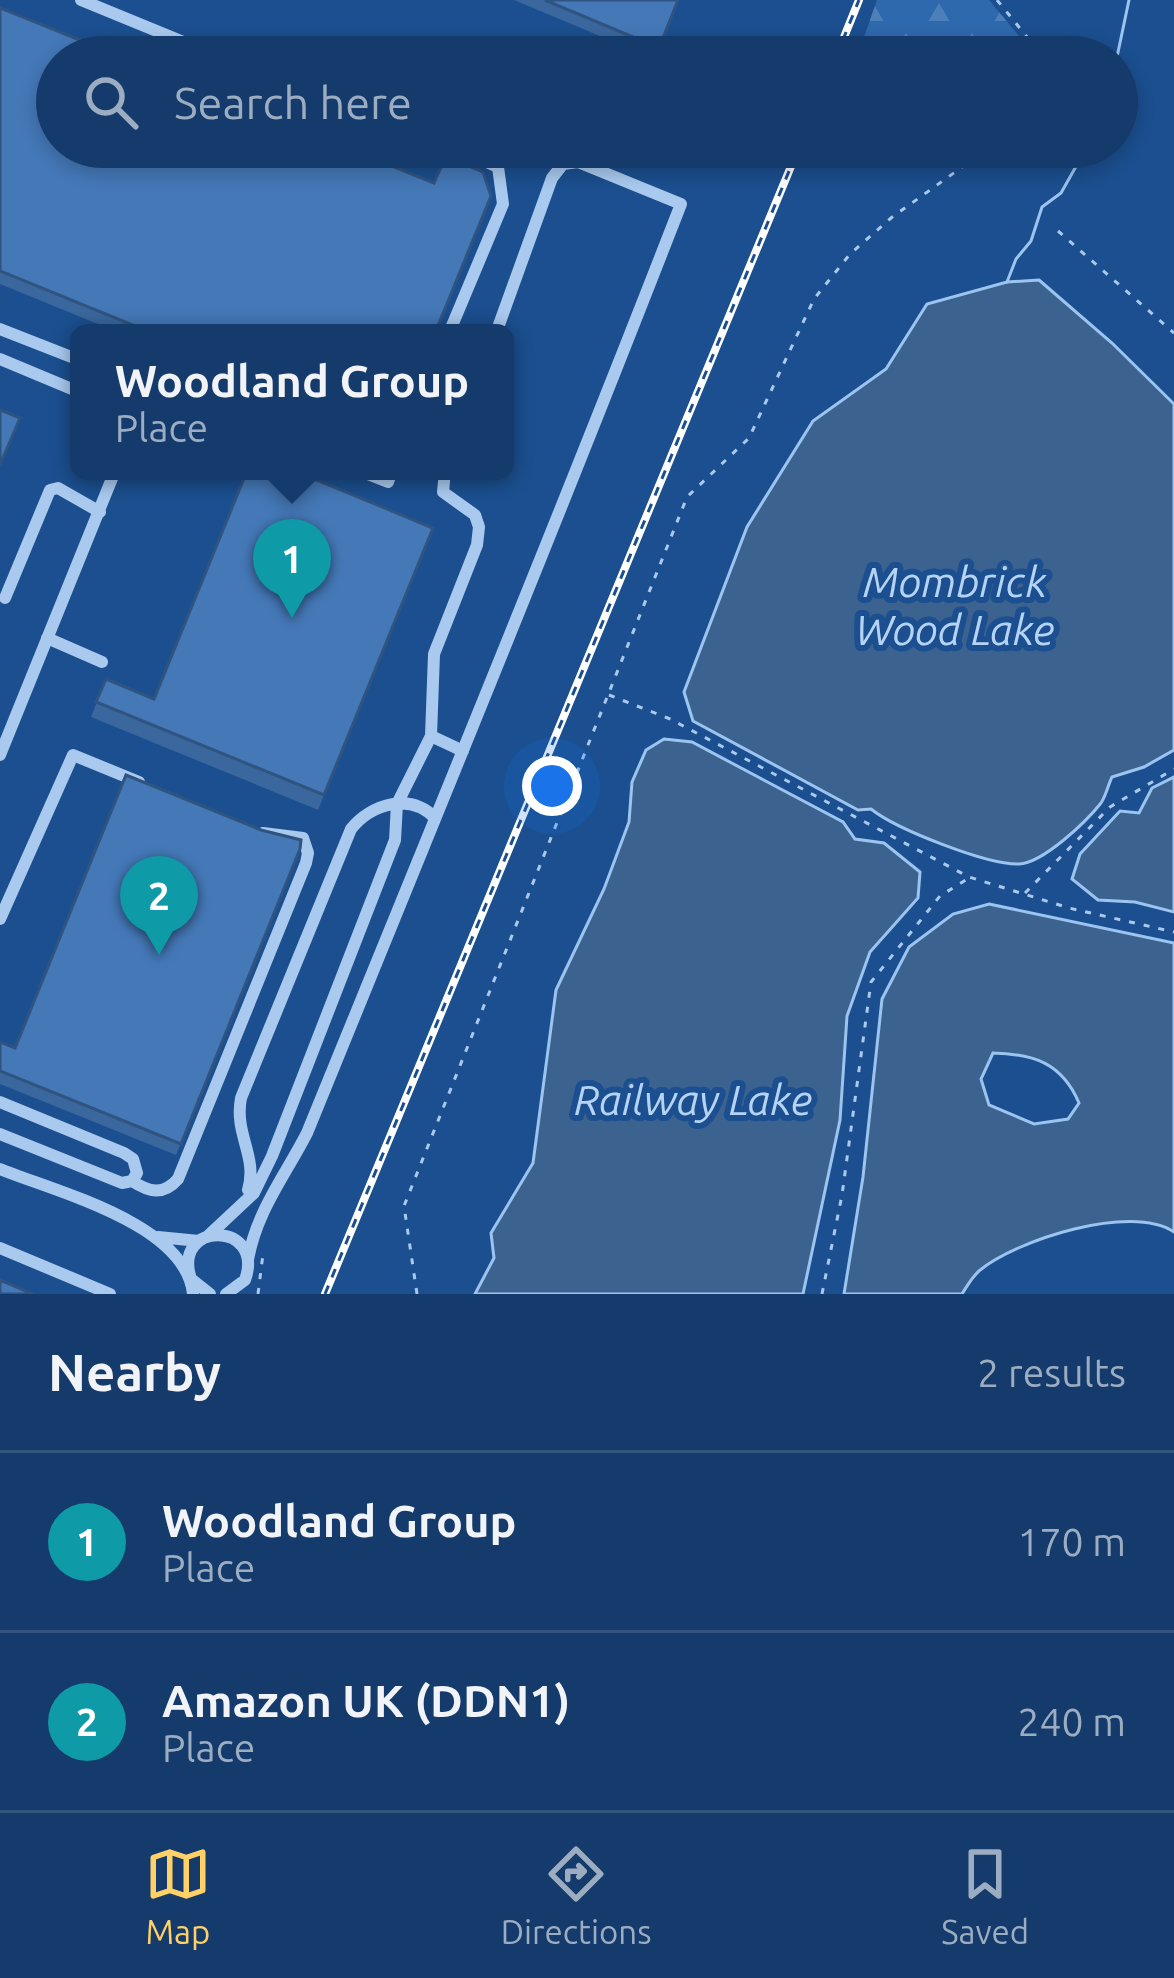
<!DOCTYPE html>
<html lang="en">
<head>
<meta charset="utf-8">
<style>
	:root { --surface:#143b6b; --page:#214673; --text:#f1f3f6; --muted:#9dadc1; --line:#33557e; --accent:#ffd166 }
	body { margin:0; font-family:Ubuntu,sans-serif; background:var(--page); color:var(--text) }
	.you { position:absolute; left:552px; top:786px; width:42px; height:42px; margin:-30px; border:9px solid #fff; border-radius:50%; background:#1a73e8; box-shadow:0 0 0 18px #1a73e833 }
	.badge { display:grid; place-items:center; width:78px; height:78px; border-radius:50%; background:var(--accent); color:#fff; font-size:39px; font-weight:700 }
	.pin { position:absolute; translate:-50% -99px; filter:drop-shadow(0 3px 6px #0008) }
	.pin::after { content:''; position:absolute; top:63px; width:42px; height:36px; background:inherit; clip-path:polygon(0 0,100% 0,50% 100%) }
	.popup { position:absolute; left:70px; top:324px; width:444px; height:156px; box-sizing:border-box; display:grid; place-content:center; border-radius:18px; background:var(--surface); filter:drop-shadow(0 3px 9px #0005); font-size:39px; white-space:nowrap; color:var(--muted) }
	.popup b { font-size:45px; color:var(--text) }
	.popup::after { content:''; position:absolute; left:50%; top:100%; margin-left:-24px; border:24px solid transparent; border-top-color:var(--surface) }
	.list { margin:0; padding:0; list-style:none }
	h2 { display:flex; justify-content:space-between; align-items:center; height:156px; margin:0; padding:0 48px; font-size:51px }
	h2 small { font-size:39px; font-weight:400; color:var(--muted) }
	.list li { display:grid; grid-template-columns:78px 1fr auto; gap:36px; align-items:center; box-sizing:border-box; height:180px; padding:0 48px; border-top:3px solid var(--line) }
	.list b { display:block; font-size:45px; white-space:nowrap }
	.list p { margin:0; font-size:39px; white-space:nowrap; color:var(--muted) }
	.list em { font-size:39px; font-style:normal; color:var(--muted) }
	.icon { flex:none; width:66px; height:66px; fill:none; stroke:currentColor; stroke-width:2; stroke-linecap:round; stroke-linejoin:round }
	.map { position:relative; flex:none; width:1174px; height:1294px; overflow:hidden }
	.search { position:absolute; background:var(--surface); box-shadow:0 6px 18px #0003; left:36px; right:36px; top:36px; height:132px; display:flex; align-items:center; gap:30px; box-sizing:border-box; padding:0 42px; border-radius:66px; color:var(--muted); font-size:45px }
	.sheet { height:516px; background:var(--surface) }
	nav { display:flex; justify-content:space-around; align-items:center; box-sizing:border-box; height:168px; border-top:3px solid var(--line); background:var(--surface); font-size:33px; color:var(--muted) }
	nav a { display:grid; justify-items:center; gap:6px }
	nav .on { color:var(--accent) }
	.map>svg:first-child { display:block }
</style>
</head>
<body>
<div class="map">
<svg width="1174" height="1294" viewBox="0 0 1174 1294">
	<defs>
		<pattern id="forest-firs" width="22" height="20" patternUnits="userSpaceOnUse" patternTransform="scale(3)"><rect width="22" height="20" fill="#2e69ad"/><path d="M5 1l3.5 6h-7zM16 11l3.5 6h-7z" fill="#4d80b9"/></pattern>
	</defs>
	<rect width="100%" height="100%" fill="#1b4f8f"/>
	<!-- forest -->
	<path fill="url(#forest-firs)" d="M877,0H989L1019,36L1029,57H857Z"/>
	<!-- water -->
	<path fill="#3c6290" stroke="#9cc4f0" stroke-width="3" fill-rule="evenodd" d="M1039,280L1112,343L1174,404V750L1144,767L1112,777C1108,785 1106,796 1101,803C1086,822 1043,863 1019,864C987,865 896,829 871,809L858,810L693,721L684,692L747,527L813,421L886,369L927,304L1007,282Z
		M664,739L692,742L843,822L855,839L884,843L920,872L918,898L870,952L847,1016L840,1120L803,1294H475L494,1258L491,1233L533,1163L556,990L604,889L629,822L632,782L646,750Z
		M1174,777V912L1135,902L1098,900L1072,879L1080,854L1120,811L1139,813L1152,788Z
		M989,904L1174,943V1232C1131,1203 1016,1240 979,1271C972,1277 967,1286 962,1294H844L863,1177L882,999L909,947L953,914ZM993,1053C1034,1054 1062,1063 1079,1103L1068,1119L1034,1124L989,1105L981,1079Z"/>
	<g fill="none" stroke-linecap="round" stroke-linejoin="round">
		<!-- stream -->
		<path stroke="#9cc4f0" stroke-width="3" d="M1117,57L1129,0
			M1007,282L1016,259L1031,241L1042,207L1061,193L1087,147"/>
		<!-- path -->
		<path stroke="#a9c9ee" stroke-width="3" stroke-dasharray="6 9" stroke-linecap="butt" d="M997,0L1027,37L1035,57
			M1058,231L1174,333
			M609,695L670,719L969,877L1069,908L1174,932
			M1025,893L1110,807L1174,769
			M258,1294L263,1254
			M417,1294L404,1206L687,497L749,438L814,299L850,254L891,218L990,147
			M822,1294L842,1195L871,982L940,896L969,878"/>
		<!-- minor -->
		<path stroke="#a9c9ee" stroke-width="12" d="M81,0L220,57
			M0,329L79,360
			M449,333L503,204L498,167L453,147
			M0,359L79,392
			M360,471L388,482L392,471
			M5,598L50,490L58,488L100,512
			M47,638L102,662
			M431,736L463,751
			M0,755L115,471
			M0,919L73,755L139,782
			M0,1102L124,1153L133,1159L137,1173L132,1181L122,1183L0,1134
			M0,1169C57,1192 186,1224 193,1294
			M132,1181C149,1192 163,1196 178,1179L306,863L308,853L303,838L263,833
			M248,1190C258,1156 234,1135 241,1098L351,829C371,804 410,792 435,818
			M208,1236L254,1193L272,1156L395,840L397,804L431,736L434,654L477,545L479,527L475,515L443,492L445,471
			M158,1237L199,1241
			M0,1248L110,1294
			M248,1260C256,1212 285,1176 307,1133C433,824 560,515 681,204L578,162L563,164L552,178L496,333
			M210,1294L191,1279C171,1220 266,1221 245,1280L226,1294"/>
		<!-- rail casing -->
		<g stroke="#fff" stroke-width="8">
			<path id="rail" d="M836,57L859,0
				M325,1294L799,147"/>
		</g>
		<!-- rail -->
		<use href="#rail" stroke="#1b4f8f" stroke-width="3" stroke-dasharray="9" stroke-linecap="butt"/>
	</g>
	<!-- wall -->
	<path fill="#3a679d" d="M514,0H678L655,57H650Z
		M0,8L435,333H120L0,284Z
		M433,528L318,810L91,717L106,679L154,699Z
		M296,860L176,1155L0,1084V1042L15,1048Z"/>
	<!-- building -->
	<path fill="#4478b7" stroke="#305480" stroke-width="3" d="M545,0H678L659,48Z
		M0,8L122,57H57V147H345L434,183L446,156L483,172L491,196L435,333H152L0,271Z
		M0,410L20,418L0,465Z
		M247,471H295L433,528L324,795L96,702L106,679L154,699Z
		M126,775L261,830L301,840L300,849L181,1144L0,1071V1042L15,1048Z
		M0,1280L33,1294H0Z"/>
	<g text-anchor="middle" dominant-baseline="central" stroke-width="12" stroke-linejoin="round" paint-order="stroke">
		<!-- water labels -->
		<g font-size="42" font-style="italic" fill="#b5d3f5" stroke="#1b4f8f">
			<text x="955" y="581">Mombrick<tspan x="955" dy="48">Wood Lake</tspan></text>
			<text x="693" y="1099">Railway Lake</text>
		</g>
	</g>
</svg>
<div class="you"></div>
<div class="pin badge" style="left:292px;top:618px;background:#0f9aa8">1</div>
<div class="popup"><b>Woodland Group</b>Place</div>
<div class="pin badge" style="left:159px;top:955px;background:#0f9aa8">2</div>
<div class="search"><svg class="icon" aria-label="search" viewBox="0 0 24 24"><circle cx="10" cy="10" r="6"/><path d="M15 15l6 6"/></svg>Search here</div>
</div>
<section class="sheet">
<h2>Nearby<small>2 results</small></h2>
<ul class="list">
<li><span class="badge" style="background:#0f9aa8">1</span><div><b>Woodland Group</b><p>Place</p></div><em>170 m</em></li>
<li><span class="badge" style="background:#0f9aa8">2</span><div><b>Amazon UK (DDN1)</b><p>Place</p></div><em>240 m</em></li>
</ul>
</section>
<nav>
<a class="on"><svg class="icon" aria-label="map" viewBox="0 0 24 24"><path d="M3 6l6-2 6 2 6-2v14l-6 2-6-2-6 2zM9 4v14M15 6v14"/></svg>Map</a>
<a><svg class="icon" aria-label="directions" viewBox="0 0 24 24"><path d="M12 3l9 9-9 9-9-9zM9 14v-3h6M13 9l2 2-2 2"/></svg>Directions</a>
<a><svg class="icon" aria-label="saved" viewBox="0 0 24 24"><path d="M7 4h10v16l-5-4-5 4z"/></svg>Saved</a>
</nav>
</body>
</html>
